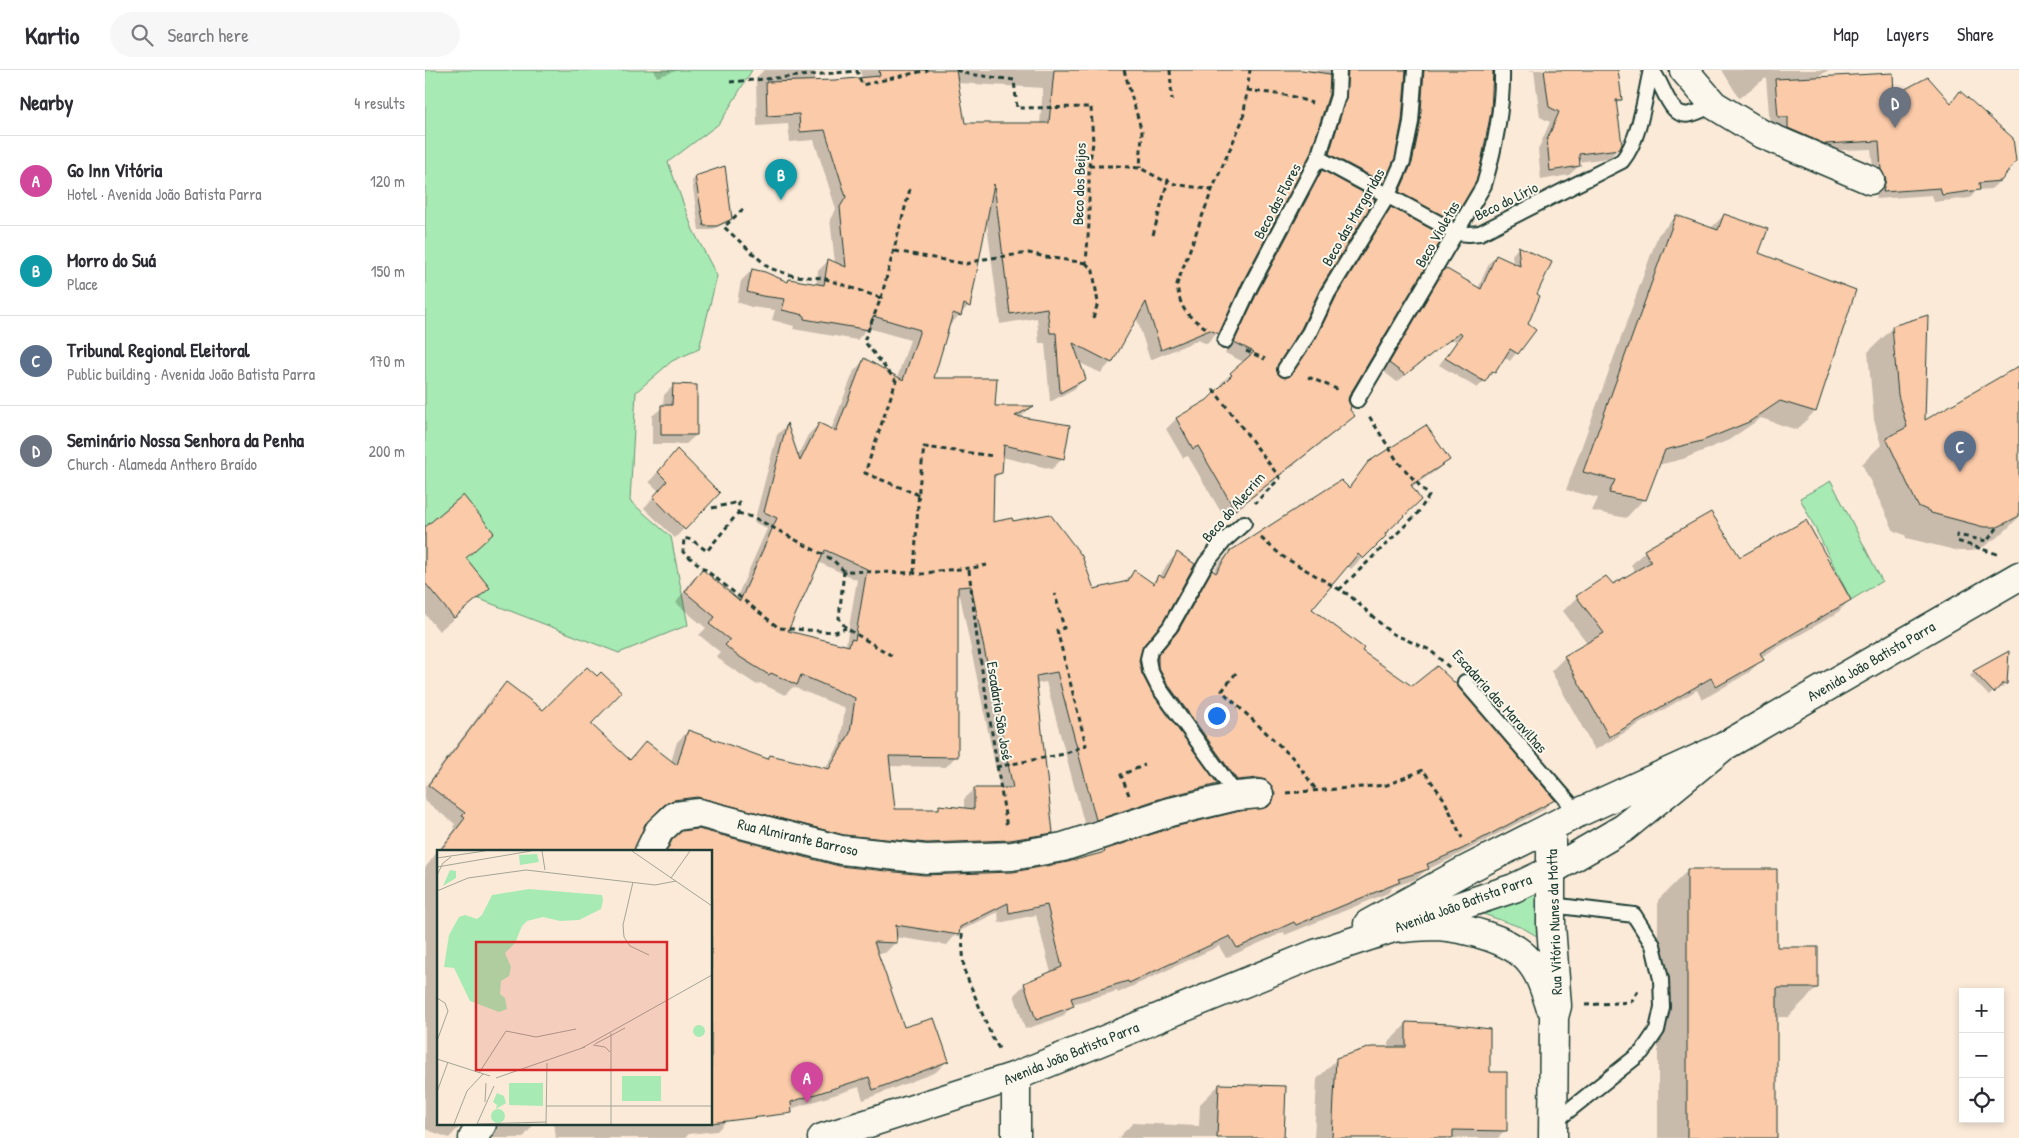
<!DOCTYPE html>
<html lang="en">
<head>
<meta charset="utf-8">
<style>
	:root { --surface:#fff; --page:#f7f7f7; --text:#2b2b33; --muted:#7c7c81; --line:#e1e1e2; --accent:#0f766e }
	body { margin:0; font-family:"Patrick Hand",sans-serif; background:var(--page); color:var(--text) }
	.controls { position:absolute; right:15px; bottom:15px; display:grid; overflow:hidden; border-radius:0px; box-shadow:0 2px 8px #0003 }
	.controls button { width:45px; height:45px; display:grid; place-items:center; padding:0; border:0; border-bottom:1px solid var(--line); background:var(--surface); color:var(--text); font:25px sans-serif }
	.you { position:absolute; left:791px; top:645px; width:18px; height:18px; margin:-12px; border:4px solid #fff; border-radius:50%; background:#1a73e8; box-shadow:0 0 0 8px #1a73e833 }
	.badge { display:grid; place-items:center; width:32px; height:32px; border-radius:50%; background:var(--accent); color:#fff; font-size:16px; font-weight:700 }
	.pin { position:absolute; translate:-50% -41px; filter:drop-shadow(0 1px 2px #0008) }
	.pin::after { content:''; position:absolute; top:26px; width:18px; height:15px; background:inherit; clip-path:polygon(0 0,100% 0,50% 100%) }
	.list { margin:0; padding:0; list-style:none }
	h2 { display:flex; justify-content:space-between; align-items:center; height:65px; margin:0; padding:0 20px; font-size:21px }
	h2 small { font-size:16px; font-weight:400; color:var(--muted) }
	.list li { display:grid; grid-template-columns:32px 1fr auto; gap:15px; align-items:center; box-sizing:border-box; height:90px; padding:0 20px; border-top:1px solid var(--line) }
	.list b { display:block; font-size:19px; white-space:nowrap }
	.list p { margin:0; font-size:16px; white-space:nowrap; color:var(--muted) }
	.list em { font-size:16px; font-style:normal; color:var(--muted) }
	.icon { flex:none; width:28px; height:28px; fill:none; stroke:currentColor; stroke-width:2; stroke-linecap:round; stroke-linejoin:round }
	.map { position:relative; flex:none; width:1594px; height:1068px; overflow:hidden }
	header { display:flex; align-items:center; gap:30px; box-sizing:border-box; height:70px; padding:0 25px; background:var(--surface); border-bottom:1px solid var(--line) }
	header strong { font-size:24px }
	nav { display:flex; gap:28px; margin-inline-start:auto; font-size:18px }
	.search { width:350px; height:45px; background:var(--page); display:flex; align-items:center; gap:12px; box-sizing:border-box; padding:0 18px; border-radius:28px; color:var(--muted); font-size:19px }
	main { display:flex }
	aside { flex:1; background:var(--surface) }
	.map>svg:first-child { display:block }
</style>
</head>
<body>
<header>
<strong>Kartio</strong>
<div class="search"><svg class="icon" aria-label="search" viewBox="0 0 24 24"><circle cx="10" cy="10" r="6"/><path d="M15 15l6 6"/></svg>Search here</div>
<nav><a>Map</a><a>Layers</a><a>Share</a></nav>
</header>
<main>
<aside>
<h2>Nearby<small>4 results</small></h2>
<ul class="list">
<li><span class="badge" style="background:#d1479c">A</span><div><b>Go Inn Vitória</b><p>Hotel · Avenida João Batista Parra</p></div><em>120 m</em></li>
<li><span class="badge" style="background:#0f9aa8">B</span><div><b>Morro do Suá</b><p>Place</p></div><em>150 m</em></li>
<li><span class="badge" style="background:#5c6f8a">C</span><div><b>Tribunal Regional Eleitoral</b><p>Public building · Avenida João Batista Parra</p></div><em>170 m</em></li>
<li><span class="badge" style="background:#6b7280">D</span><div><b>Seminário Nossa Senhora da Penha</b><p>Church · Alameda Anthero Braído</p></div><em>200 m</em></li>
</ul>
</aside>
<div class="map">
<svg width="1594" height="1068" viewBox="0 0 1594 1068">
	<rect width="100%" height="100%" fill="#fbead8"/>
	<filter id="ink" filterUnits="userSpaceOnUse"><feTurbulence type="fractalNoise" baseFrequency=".02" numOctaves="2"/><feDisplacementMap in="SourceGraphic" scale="10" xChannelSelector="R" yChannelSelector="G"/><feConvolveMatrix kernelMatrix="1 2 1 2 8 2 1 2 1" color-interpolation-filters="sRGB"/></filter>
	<g filter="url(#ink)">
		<!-- green -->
		<path fill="#a8eab3" stroke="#649474" d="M0,0H327L295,53L243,92L268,160L292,206L274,279L247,291L211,322L205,431L246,467L263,555L194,583L0,508Z
			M1406,411L1457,511L1426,530L1375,428Z
			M1118,808L1122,872L1098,858L1047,840Z"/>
		<!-- shadow -->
		<path fill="#0003" fill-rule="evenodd" d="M229,0H254L232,7Z
			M339,0H389L390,13L437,9L435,0H1072L1067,2L1027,150L1016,161L964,133L987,7L980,2L968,88L958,113L947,123L894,95L912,38L907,3L904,2L903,24L792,263L782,274L773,270L725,290L711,246L686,292L676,303L653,292L660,309L649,319L625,332L620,273H614L612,248L575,254L561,147L543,236L524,256L507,309L568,337H606L595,348L638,388L627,399L577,387L576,402L567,410L566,454L668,521L698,513L709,501L726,514L733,506L735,507L742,494L752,484L717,575L713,591L716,604L726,624L791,714L781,725L661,760L621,612L611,614L626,763L616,773L490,784L236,741L227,745L219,753L207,782H14V1054H37L24,1068L0,1059V798L30,759L28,757L30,754L0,731V717L70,624L81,614L118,642L165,654L204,691L221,672L246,692L252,672L263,661L341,690L345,686L400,699L415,674L420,638L368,617L360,625L335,613L332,615L300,594L291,586L295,582L274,565L281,558L251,533L266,511L277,500L311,529L342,459L329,452L352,365L362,355L372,387L383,365L394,354L406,360L429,301L439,290L472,308L485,270L443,258L432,270L368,259L369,256L347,250L350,240L326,237L312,232L316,211L327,200L362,213L364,211L391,215L393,201L403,191L410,193L405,149L411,139L389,70L365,72L363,54L332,56L331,8ZM532,13L618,18L615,54H539ZM393,492L432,510L421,575L361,562ZM535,526L575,719H550L539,729V739L515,737L511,741H469L464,696L521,697L531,686V527Z
			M1103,0H1191L1196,30L1191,34L1194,78L1184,88L1153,92L1154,96L1144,105L1116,110L1113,80L1125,52L1115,47L1109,1Z
			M1297,0H1404L1390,8L1468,27L1525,34L1536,23L1575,111L1566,119L1552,120L1545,128L1509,132L1507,125L1451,129L1453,117L1449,108L1446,79L1391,81L1355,66V55H1345L1341,8L1314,28Z
			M897,101L894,218L852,294L851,303L860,309L862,308L881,279L901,239L956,149L966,139L922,331L923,340L928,345L918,356L800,449L763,386L758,388L741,359L751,349L783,331L798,316L795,314L819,292L800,283L823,233L887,112Z
			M271,107L305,148L301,153L286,160H274L267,111Z
			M1299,145L1332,184L1390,341L1372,360L1336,348L1304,370L1258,389L1233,395L1219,429L1201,448L1167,441L1173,428L1141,420L1233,165L1251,146L1285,159Z
			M1093,178L1110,225L1101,254L1109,260L1085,291L1079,287L1069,302L1052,318L1014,295L1031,272L1027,268L972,312L958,301L1014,206L1021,199L1053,219L1064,193L1072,186L1088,194L1087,185Z
			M1468,258L1499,352L1594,296V447L1577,464L1558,477L1547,481H1534L1481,468L1480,465L1469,461L1437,394L1456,375L1449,350L1443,282Z
			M248,316L271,365L261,374H227V346L238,337L239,325Z
			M243,390L294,423L250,468L219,438L234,421L224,412Z
			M1023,390L1012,400L987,417L959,464V466L926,499L922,495L885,539L935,581L1128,729L1118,740L1025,789L1001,800L991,809L968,817L963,823L860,865L859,862L801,888L794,876L693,923L692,921L647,934V936L637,947L600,959L589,925L600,914L626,903L611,845L574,853L573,842L533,862L522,875L471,867V872L460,883H451L478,958L522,991L511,1002L438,1030L434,1017L337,1048L289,906L286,782H237L258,762L414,797L499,806L588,803L643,793L677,784L680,781L838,739L839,734L801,720L723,597L742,574L776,513L788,503L794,493L805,482L923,418L944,393Z
			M0,459L40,488L63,518L49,532L14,561L0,544Z
			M1220,481L1314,489L1425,530L1411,544L1336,587L1337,590L1323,603L1277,630L1272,620L1170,680L1126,601L1140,587L1163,574L1138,541L1152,527L1188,516L1211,503L1206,495Z
			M1549,602L1581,613L1577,618H1572L1564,626L1545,606Z
			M1262,801L1392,918L1363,947H1351V1068H1233V830Z
			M982,953L1063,1004L1081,1060L1073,1068H889L892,1009L912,989L963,978V973Z
			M286,1001L302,1050L292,1061L264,1064L260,1068H131L129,1054H286Z
			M794,1015L858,1068H693L708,1053L774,1056L775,1034Z
			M57,1054H109L98,1068H61Z"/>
		<!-- building -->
		<path fill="#facaa9" stroke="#1f3d34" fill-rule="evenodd" d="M454,0H531L540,53H624L629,0H877L905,4L904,24L885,85L817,213L794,264L785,260L736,280L721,232L687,293L648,273L661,309L635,323L631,263H625L622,238L585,244L569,114L545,237L539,234L536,246L528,243L509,308H572L570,336H609L590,346L645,355L639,389L579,375L577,403L569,405L568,452L587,448L588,451L625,444L657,486L669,519L703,511L709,500L729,514L733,505L739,508L752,482L770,494L738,552L718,576L714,591L717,604L727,623L793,714L740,727L671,750L632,602L611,606L628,763L585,770L502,773L419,765L272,727L248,730L239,735L220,754L209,782H14L40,748L37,746L40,743L3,715L81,612L118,640L162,597L172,606L176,602L197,622L166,654L205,690L221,671L252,695L263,660L343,689L345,685L404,699L425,663L430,628L376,605L372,615L346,603L344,605L310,584L300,575L305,570L284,554L290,547L260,522L277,499L315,531L352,448L339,442L362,353L375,391L394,353L411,361L439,288L478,310L495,260L448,246L444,260L379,249V245L357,240L360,229L337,226L322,222L327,199L340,202L363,212L364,209L399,215L403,189L421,197L415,137L421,127L400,60L375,62L374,44L342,46L341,12L410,10L455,6ZM400,480L442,499L430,570L426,569L424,576L363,561ZM546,516L588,718H549V739L514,735V739H470L464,686L533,687V517Z
			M923,0H981L977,51L970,88L959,113L904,84L921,28Z
			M999,0H1068L1066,42L1055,98L1051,112L1028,151L974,122L987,93L995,54Z
			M1119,0H1193L1197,30H1191L1197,74L1195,79L1154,84L1155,96L1125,101L1122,70L1134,42L1124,37Z
			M1468,3L1469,25L1503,7L1526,33L1535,21L1588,68L1591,91L1576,111L1554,113L1555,120L1517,125L1515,118L1458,122L1461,109L1456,100L1454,71L1400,74L1363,58V47H1353L1350,9Z
			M300,96L307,149L292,156H279L270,106Z
			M897,100L950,129L895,219L876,259L853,294L852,302L856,306L860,308L867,304L891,268L911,227L966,137L1019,166L924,326L923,330L926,336L925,340L930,346L810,440L773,376L768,379L751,348L782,330L807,305L805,303L829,282L809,272L833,221Z
			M1299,144L1343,159L1334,183L1431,220L1391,342L1355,331L1324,352L1277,371L1240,380L1221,430L1184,423L1190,410L1158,402L1251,145L1293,160Z
			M1093,176L1127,192L1112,224L1115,226L1103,254L1111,260L1093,284L1085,279L1070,303L1067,301L1060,312L1020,288L1037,264L1035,262L980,305L964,293L1020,198L1056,219L1071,185L1095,196Z
			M1503,245L1500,350L1594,296V446L1573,457H1559L1506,443L1504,441L1493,436L1461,368L1482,357L1473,325L1467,256Z
			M248,314L272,315V365H236V335H247Z
			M1001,355L1025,390L986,415L996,430L960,464L961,466L938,489L933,484L887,539L939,578L937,581L987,616L1012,596L1033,616L1130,730L1037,779L1002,794L1004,799L973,809L975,812L871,855L869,852L812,878L805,866L704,913L703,911L646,928L649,936L611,950L599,913L637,897L622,835L584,843L583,833L535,857L534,865L471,855L472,873L449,872L479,957L509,948L524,991L448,1020L444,1007L366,1032L367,1043L286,1053V782H241L247,770L257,761L273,759L414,796L499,805L588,802L643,792L680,782L679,780L749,757L815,741L843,737L848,731L850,723L846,715L841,710L833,708L812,710L742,613L733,597V585L753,561L787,500L791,503L805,481L916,410L924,418L943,392Z
			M252,379L295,423L260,460L228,427L242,411L233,402Z
			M38,425L69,463L41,488L65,518L29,548L0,513V457Z
			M1286,442L1315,487L1381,450L1426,530L1335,583L1339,590L1291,617L1286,608L1184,667L1139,586L1179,563L1151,526L1181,506L1188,514L1226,492L1219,480Z
			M1584,581L1582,614H1577L1569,623L1548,601Z
			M1262,799H1352V877H1393V918H1352V1068H1262Z
			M981,952L1025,954L1065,959V1002H1082V1061L1028,1060V1068H907L911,988L946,977H981Z
			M794,1014L861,1016L859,1068H792Z"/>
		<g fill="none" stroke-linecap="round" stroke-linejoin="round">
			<!-- service casing -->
			<g stroke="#1f3d34" stroke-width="18">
				<path id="service" d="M1226,0C1239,12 1243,50 1266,44C1274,42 1281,38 1289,35
					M893,88L1032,163L1044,164L1055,163L1197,91C1216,67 1219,29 1226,0
					M800,271L825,217L893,88L913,26L914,0
					M860,299L884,263L903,223L963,125L978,91L986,52L990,0
					M932,330L1059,115C1070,77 1078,39 1077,0
					M1040,612L1153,743
					M812,726L734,618L725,600L723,589L725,581L745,557L781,493L800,470L819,453
					M1126,835L1209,845L1228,875L1236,909L1237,937L1232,960L1217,982L1128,1053"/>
			</g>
			<!-- minor casing -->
			<g stroke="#1f3d34" stroke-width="31">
				<path id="minor" d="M1259,0L1289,35L1335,63L1445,110
					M1126,757V855L1132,936L1129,947L1128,1068
					M224,782L234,761L250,746L274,743L416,780L501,789L587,786L638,777L745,742L812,726L834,724
					M978,858C989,857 1001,856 1013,856C1040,858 1086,869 1104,891C1115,903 1120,921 1125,936
					M48,1068L57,1054
					M591,1068V1006"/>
			</g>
			<!-- secondary casing -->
			<g stroke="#1f3d34" stroke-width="31">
				<path id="secondary" d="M943,854L1037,802L1153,743L1298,677L1594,506
					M397,1068L591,1006L890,884L1089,818L1127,800L1199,758L1298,677"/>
			</g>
			<!-- path -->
			<path stroke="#1f3d34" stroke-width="3" stroke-dasharray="5 4" stroke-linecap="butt" d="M531,0L543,4L589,10L592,38L666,37L668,73L664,96V154L661,193
				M699,0L717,62L715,98
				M745,0L747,30
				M305,12L432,1L437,15L503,0
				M822,20L866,26L887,33
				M664,96H693L715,98L743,113
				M485,119L456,228L439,271L471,311L440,403L494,425
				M318,139L299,157L344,198L369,206L398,208L456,228
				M728,165L743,110L750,114L787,120
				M470,181L541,194L559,189L604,183L621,187L661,193
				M661,193L668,201L673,233L668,248
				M781,258C761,245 755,239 752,214L787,120L818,49L825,0
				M821,281L840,289
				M883,307L914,320
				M788,319L855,408L830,433
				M287,438L314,432L313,443L282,481L267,470L259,468L258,482L354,558L410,562L421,558
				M313,443L330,448L408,490L419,501L489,503C497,506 504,502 513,501C530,499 545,499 562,495
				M836,468L857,486L924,525L966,563L1005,580L1025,598
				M1572,484L1532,471V465L1562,471L1573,457
				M544,500L552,568L582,758
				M419,501L414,548L421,558L469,587
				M489,503L494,418L499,377L569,386
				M914,520L992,444L1004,426L973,392L944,346
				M811,603L797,621L869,689L892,721
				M571,697L639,684L661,675L632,560L639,558L630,524
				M861,723L962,715L998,700L1019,729L1037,768
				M704,725L696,705L720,695
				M537,864L539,900L567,967L575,980
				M1160,935L1206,932L1213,921"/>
			<!-- service -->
			<use href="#service" stroke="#fbf7ec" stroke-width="14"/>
			<!-- minor -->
			<use href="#minor" stroke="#fbf7ec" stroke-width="28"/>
			<!-- secondary -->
			<use href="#secondary" stroke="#fbf7ec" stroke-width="28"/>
		</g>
	</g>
	<g text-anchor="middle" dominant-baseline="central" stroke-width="4" stroke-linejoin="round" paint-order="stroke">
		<!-- street labels -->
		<g font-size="15" fill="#1f3d34" stroke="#fbf7ec">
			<text transform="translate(654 114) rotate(-88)">Beco dos Beijos</text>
			<text transform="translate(852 131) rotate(-62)">Beco das Flores</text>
			<text transform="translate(1081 131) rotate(-26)">Beco do Lírio</text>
			<text transform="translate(928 147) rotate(-60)">Beco das Margaridas</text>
			<text transform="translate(1012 164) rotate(-60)">Beco Violetas</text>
			<text transform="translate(808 437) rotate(-49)">Beco do Alecrim</text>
			<text transform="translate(1446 591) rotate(-30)">Avenida João Batista Parra</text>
			<text transform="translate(1075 631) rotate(48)">Escadaria das Maravilhas</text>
			<text transform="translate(575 641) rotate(81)">Escadaria São José</text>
			<text transform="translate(373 767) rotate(13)">Rua Almirante Barroso</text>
			<text transform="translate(1038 833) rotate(-20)">Avenida João Batista Parra</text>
			<text transform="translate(1129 852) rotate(-92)">Rua Vitório Nunes da Motta</text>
			<text transform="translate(646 983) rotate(-22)">Avenida João Batista Parra</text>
		</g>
	</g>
	<!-- overview -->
	<g transform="translate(12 780)">
		<rect width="275" height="275" fill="#fbead8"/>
		<path d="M100,4L102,12L83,15L82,5ZM13,20L19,21V28L6,36ZM92,39L165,45L166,51L164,59L142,70L123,71L106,67L90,71L85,76L78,93L68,103L74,117L72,126L64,131L63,144L68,148L70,159L62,162L33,151L17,118L7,117L12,85L22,67L28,65L40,69L45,65L55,45ZM256 181a6 6 0 1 1 12 0a6 6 0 1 1-12 0ZM185,226H224V251H185ZM72,233H106V256L72,255ZM60,243L67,246L69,253L59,259L60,255L56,252ZM54 266a7 7 0 1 1 14 0a7 7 0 1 1-14 0Z" fill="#a8eab3"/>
		<path fill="none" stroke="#a3a596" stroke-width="1" d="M105,1L108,20M195,1L275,56M0,8L48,1M0,17L94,1M0,25L6,13L14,7M234,28L253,1M196,32L186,75L187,87L193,96L212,105M0,41L31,28L89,20L218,35L239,31M0,148L8,153L11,161L0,191M174,183V274M158,194L188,178M156,195L168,197L173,202M145,198L275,125M0,209L53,226M42,223L69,181L99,187L139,179M59,228L148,197M0,242L11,212M48,252L49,233M109,256H275M17,274L30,241L46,224M40,274L109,272M40,274L57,236M109,274L110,213"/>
		<path fill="#d62828" fill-opacity="0.15" stroke="#d62828" stroke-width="2.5" d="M39,92H230V220H39Z"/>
		<rect width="275" height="275" fill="none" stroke="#1f3d34" stroke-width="2.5"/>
	</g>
</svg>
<div class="controls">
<button>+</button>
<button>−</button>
<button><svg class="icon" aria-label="locate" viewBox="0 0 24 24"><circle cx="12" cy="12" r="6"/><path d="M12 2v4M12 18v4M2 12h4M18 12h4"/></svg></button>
</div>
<div class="you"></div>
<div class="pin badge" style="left:382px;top:1033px;background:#d1479c">A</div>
<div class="pin badge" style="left:356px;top:130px;background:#0f9aa8">B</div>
<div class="pin badge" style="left:1535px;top:402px;background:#5c6f8a">C</div>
<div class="pin badge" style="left:1470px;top:58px;background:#6b7280">D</div>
</div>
</main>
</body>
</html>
